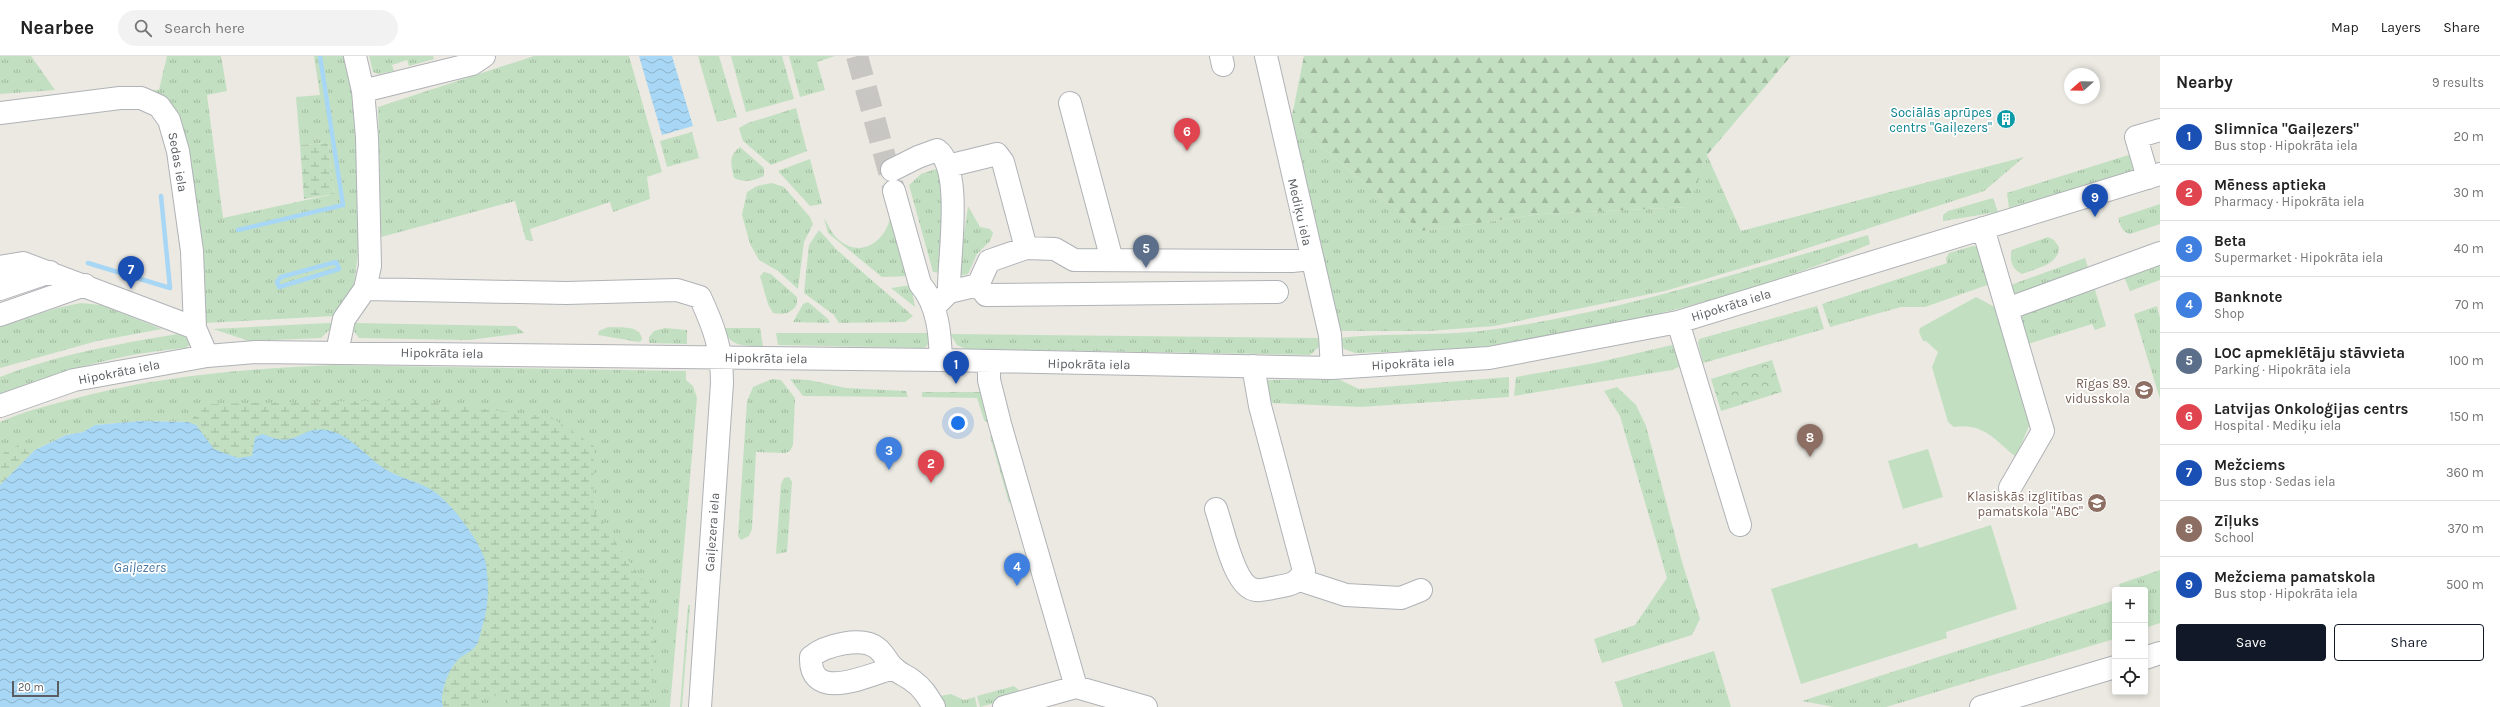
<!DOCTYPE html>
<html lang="en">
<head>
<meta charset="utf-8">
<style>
	:root { --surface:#fff; --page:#f2f2f2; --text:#222; --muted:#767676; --line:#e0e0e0; --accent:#111827 }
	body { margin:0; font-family:Karla,sans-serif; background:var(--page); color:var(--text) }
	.controls { position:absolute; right:12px; bottom:12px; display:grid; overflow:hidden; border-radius:4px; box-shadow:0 2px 6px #0003 }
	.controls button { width:36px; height:36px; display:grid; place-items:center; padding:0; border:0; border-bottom:1px solid var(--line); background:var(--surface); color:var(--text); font:20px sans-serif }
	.compass { position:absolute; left:2064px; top:12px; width:36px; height:36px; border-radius:50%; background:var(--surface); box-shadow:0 2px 6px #0003; rotate:250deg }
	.scale { position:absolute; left:12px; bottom:10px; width:47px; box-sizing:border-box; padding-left:4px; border:2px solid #5a5d61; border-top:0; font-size:11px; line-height:14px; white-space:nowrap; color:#5a5d61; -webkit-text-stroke:3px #fff; paint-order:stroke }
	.you { position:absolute; left:958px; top:367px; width:14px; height:14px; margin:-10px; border:3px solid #fff; border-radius:50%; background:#1a73e8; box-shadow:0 0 0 6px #1a73e833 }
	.badge { display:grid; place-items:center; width:26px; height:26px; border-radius:50%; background:var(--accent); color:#fff; font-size:13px; font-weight:700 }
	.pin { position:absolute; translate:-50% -33px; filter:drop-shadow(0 1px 2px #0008) }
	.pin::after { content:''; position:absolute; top:21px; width:14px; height:12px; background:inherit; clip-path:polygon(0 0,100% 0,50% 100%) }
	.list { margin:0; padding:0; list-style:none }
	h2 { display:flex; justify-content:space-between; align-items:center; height:52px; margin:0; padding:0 16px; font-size:17px }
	h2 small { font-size:13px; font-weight:400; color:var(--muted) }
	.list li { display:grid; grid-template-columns:26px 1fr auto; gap:12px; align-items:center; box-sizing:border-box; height:56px; padding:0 16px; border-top:1px solid var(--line) }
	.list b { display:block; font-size:15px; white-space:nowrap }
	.list p { margin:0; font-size:13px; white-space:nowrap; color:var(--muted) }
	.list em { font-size:13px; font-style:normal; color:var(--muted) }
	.actions { display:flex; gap:8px; padding:12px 16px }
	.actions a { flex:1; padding:9px 0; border:1px solid var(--accent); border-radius:4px; text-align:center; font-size:14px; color:var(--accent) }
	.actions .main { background:var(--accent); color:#fff }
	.icon { flex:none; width:22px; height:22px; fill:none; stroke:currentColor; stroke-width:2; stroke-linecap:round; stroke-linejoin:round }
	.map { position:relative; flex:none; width:2160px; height:651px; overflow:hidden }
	header { display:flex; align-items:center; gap:24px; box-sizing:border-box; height:56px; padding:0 20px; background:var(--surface); border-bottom:1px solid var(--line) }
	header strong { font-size:19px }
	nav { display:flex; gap:22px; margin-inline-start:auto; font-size:14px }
	.search { width:280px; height:36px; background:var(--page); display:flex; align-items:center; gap:10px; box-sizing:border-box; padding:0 14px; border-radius:22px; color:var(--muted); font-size:15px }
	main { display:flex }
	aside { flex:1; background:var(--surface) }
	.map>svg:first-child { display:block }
</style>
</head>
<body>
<header>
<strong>Nearbee</strong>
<div class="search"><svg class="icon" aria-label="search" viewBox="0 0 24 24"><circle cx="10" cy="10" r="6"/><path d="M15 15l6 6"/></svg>Search here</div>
<nav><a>Map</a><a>Layers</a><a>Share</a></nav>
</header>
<main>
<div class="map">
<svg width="2160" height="651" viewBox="0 0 2160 651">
	<defs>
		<pattern id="grass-tufts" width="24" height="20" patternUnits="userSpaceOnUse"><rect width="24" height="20" fill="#c2e0c1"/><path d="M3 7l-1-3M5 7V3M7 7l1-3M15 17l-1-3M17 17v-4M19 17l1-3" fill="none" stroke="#a1b9a0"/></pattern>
		<pattern id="forest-firs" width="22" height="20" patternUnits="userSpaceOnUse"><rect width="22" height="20" fill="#c2e0c1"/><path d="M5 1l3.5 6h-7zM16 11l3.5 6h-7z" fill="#a1b9a0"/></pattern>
		<pattern id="wetland-marsh" width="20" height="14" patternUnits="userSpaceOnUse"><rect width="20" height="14" fill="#c2e0c1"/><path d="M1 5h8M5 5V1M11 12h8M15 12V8" fill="none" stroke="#a1b9a0"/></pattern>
		<pattern id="park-crowns" width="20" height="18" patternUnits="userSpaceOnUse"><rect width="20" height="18" fill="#c2e0c1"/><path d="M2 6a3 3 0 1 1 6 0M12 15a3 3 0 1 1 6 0" fill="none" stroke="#a1b9a0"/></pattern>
		<pattern id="water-waves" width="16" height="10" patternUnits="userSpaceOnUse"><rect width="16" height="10" fill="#a8d7f5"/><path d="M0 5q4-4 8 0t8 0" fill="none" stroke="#8cb2ca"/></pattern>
	</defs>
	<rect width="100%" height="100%" fill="#ebe9e2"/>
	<!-- grass -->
	<path fill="url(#grass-tufts)" d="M0,0H31L55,34L0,38Z
		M167,0H221L227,35L207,39L223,162L334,138L328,87L300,89L296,41L320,39L314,0H345L352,39L358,91V197L354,229L335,260L205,267L177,64L126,34H159Z
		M369,0H433L434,3L409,10L407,4L392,9L394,15L378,18L373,16Z
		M534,0H629L662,116L647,121L650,143L613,156L610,146L530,173L533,185L526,184L515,145L381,181L378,51Z
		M698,0H719L737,61L717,66Z
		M731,0H782L794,43L746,56Z
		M789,0H835L817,6L825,34L800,41Z
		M796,52L807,95L771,109L743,85L739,72L748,67Z
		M1291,65L1421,175L1541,158L1688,151L1707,99L1741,175L2024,101L1984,135L1786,199L1665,235L1494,270L1429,275H1337Z
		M692,76L699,102L667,111L660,85Z
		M740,91L764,112V120C753,125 746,127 734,122C731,108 728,100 740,91Z
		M2135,97L2134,111L2131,116L2009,152L2007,137Z
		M810,103L822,148L810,150L778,115Z
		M939,112L947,119L943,217L933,216L909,129L921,118Z
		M772,127L784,131L810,161L813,168L804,186L798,233L778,215L759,204L750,188L742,159L747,136L757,130Z
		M1993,142L1998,156L1943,165V159L1948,155Z
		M2160,148V168L2130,178C2122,176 2120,169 2118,162Z
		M968,150L980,171L990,173L993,177L990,185L977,198L968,218L958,220Z
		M824,162C829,170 832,179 840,185C862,202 885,185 890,162L909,220L882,221L828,177Z
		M819,174L837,194L913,260L905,266L839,267L834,259L804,237L809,189Z
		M1868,179L1870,188C1764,234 1648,264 1533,284C1475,294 1414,295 1355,297L1344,293L1338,282C1390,276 1444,281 1496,273C1623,255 1745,215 1868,179Z
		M2048,181L2054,184L2059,191C2059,209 2036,212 2022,218C2012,213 2009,204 2012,194Z
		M1973,190L1979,191L1993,227L1925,251H1901L1830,271L1822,248L1947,207L1946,202L1949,197Z
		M2160,200V224L2130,235L2124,221Z
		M2085,202L2090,218L2015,245L2008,230Z
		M764,216L771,218L797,241V248C791,258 784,259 773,257L768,248L760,220Z
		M2093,227L2106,270L2095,274L2092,268L2028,288L2019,254Z
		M911,229L915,251L891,232Z
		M808,246L828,263L830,267L793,266L803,248Z
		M81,247L101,249L162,273L97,285L0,312V271L57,252Z
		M1817,250L1824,273L1703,307L1698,287L1699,283Z
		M2157,250L2160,262V343L2134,258Z
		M328,267L335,268L321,282L249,285L213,273Z
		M354,267L516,270L524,277L469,284L359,282L353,274Z
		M608,271C619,272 641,268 642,284L639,286L598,279L599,275Z
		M665,272L687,274V288L649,287V281L654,275Z
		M722,272H760L763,290C743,290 731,291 722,272Z
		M776,277H928L930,285L926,291L922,292L778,289Z
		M177,278L186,281L190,288L186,292C122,297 58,315 0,339V321C56,299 118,288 177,278Z
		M950,278L1320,282L1321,289L1310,299L966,293L957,289Z
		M1672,289L1676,292L1683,309L1672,314L1514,340L1516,321L1595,307Z
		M332,309L686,315V324L693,330L697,342L670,651H443L441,645L189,366L140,365L95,369L83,376L66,379L35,394L0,429V366C22,356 46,350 69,344C156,320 243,313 332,309Z
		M1509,321V341L1360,351L1268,347L1266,324L1338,323L1359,333Z
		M772,323L781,324L795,342L793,389L790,395L785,397L756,396L752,473L749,480L741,484L738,480L747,345L753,331Z
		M790,323L809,324L846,332L906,335L908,341L803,340Z
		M1617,331L1636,349L1646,370L1682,506L1700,563L1692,579L1602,607L1594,583L1635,569L1667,522L1620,360L1604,335Z
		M922,336H985L989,363L987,366L984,364L977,342L922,341Z
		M990,380H992L1011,444L1009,447Z
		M789,421L792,426L787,496L776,498L781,428L784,422Z
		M2160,514V567L2145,572V534H2121L2119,528Z
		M2115,544L2114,583L1886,651H1834L1802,645Z
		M688,549H690L682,651H680Z
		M1714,595L1731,651H1623L1615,626Z
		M1014,630L1024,639L980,651L977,640Z
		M951,638L964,644L975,641L977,651H942L940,640Z"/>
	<!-- forest -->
	<path fill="url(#forest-firs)" d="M1304,0H1791L1707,99L1689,151L1541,158L1421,175L1291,65Z"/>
	<!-- wetland -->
	<path fill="url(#wetland-marsh)" d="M328,87L334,138L304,143L300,89Z
		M411,344L551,361L594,390L593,454L648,532L655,586L649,651H510L504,636L494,640H479L472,651H443L441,645L449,619L456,606L477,588L482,573L486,508L481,494L452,450L402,419L388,415L312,373C292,384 285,389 263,378L253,385L255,390L252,400C242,404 223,399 213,393C202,386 201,372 188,366L209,348Z
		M24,386L35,394L0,429V399Z"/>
	<!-- park -->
	<path fill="url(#park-crowns)" d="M1772,304L1782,336L1721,355L1711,323Z"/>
	<!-- pitch -->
	<path fill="#c2e0c1" d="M1976,241L2002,255L2033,360L2016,401C1995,384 1983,366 1954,371L1948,366L1932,311L1938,296L1926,285H1923L1919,276L1920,272Z
		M1928,393L1943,441L1903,453L1888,405Z
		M1991,469L2017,553L1946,576L1947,582L1801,628L1771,533L1917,487L1919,492Z"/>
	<!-- water -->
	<path fill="url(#water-waves)" d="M639,0H672L693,70L662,79Z
		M140,365L188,366L196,369L214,393L238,402L252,400L255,381L263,378C299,395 299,367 331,375C351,380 368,402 385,413C399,422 418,425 432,434C450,445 482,487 486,508C489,528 489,552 482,571C481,576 479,584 477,588C473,596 461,599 456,606C448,615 439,639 443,651H0V429L35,394L66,379L83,376L95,369Z"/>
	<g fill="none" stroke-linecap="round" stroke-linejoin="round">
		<!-- stream -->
		<path stroke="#a8d7f5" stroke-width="4.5" d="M238,174L343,149L320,0
			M336,206L339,213L279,231L277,226L281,221Z
			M88,207L170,232L161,140"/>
		<!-- minor-tunnel -->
		<path stroke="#c7c6c2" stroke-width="22" stroke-dasharray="22 11" stroke-linecap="butt" d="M857,0L894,134"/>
		<!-- minor casing -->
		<g stroke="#afb2b6" stroke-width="24">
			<path id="minor" d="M1221,0L1223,9
				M1266,0L1330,279L1332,312
				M363,35L472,8L484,0
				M1070,47L1112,204
				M0,57L120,42H141L159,50L169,64L178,95L192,195L195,272L207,300
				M948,110L997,98L1003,106L1026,192
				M892,114L918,101L937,94C964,113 948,204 949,236
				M2148,122L2136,81L2160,74
				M894,135L920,228C938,249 940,277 941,304
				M1983,172L2043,375L2010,432
				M0,211L23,207L195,272
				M978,229L986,239L1277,236
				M0,233L50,216
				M365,233L566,237L677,234L700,241C714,271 722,293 722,327L700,651
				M934,251L949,236L978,229L989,205L1026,192L1055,193L1074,204L1292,205L1312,203
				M2007,253L2160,197
				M0,259L85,229
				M1678,266L1740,469
				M337,296L344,263L365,233L370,210L367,81L363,35L355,0
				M989,306V324L1000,368L1076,631
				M0,350L74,324L207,300L256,296L941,304L1332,312L1489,302L1678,266L2160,118
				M1216,453C1223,472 1234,532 1256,534C1262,535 1271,532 1277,531C1291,529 1298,527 1304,515L1260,350L1253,310
				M1300,524L1346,539L1401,542L1421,534
				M2145,602L2160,597
				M893,612C869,619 809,648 811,601C825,589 862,580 877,592C885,598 888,608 895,613C900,618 907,620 913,625C923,632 928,641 934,651
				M1004,651L1076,631L1146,651
				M1981,651L2115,611"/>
		</g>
		<!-- minor -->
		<use href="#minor" stroke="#fff" stroke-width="22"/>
	</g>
	<!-- icons -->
	<defs>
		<g id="building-disc" transform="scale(1)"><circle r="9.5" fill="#0f9aa8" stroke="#fff"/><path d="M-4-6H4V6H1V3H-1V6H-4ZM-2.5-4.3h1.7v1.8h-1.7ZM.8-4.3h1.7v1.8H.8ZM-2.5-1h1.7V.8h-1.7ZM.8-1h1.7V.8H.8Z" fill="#fff"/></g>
		<g id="school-disc" transform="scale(1)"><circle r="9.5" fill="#8d6e63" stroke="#fff"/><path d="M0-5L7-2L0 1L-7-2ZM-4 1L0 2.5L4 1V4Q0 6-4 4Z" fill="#fff"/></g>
	</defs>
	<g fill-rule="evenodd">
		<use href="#building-disc" x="2006" y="63"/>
		<use href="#school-disc" x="2144" y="334"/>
		<use href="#school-disc" x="2097" y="447"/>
	</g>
	<g text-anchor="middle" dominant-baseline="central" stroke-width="3.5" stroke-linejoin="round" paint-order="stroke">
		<!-- culture labels -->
		<g font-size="13" fill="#0d838f" stroke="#fff" text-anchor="end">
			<text x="1992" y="56">Sociālās aprūpes<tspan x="1992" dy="15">centrs "Gaiļezers"</tspan></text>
		</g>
		<!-- street labels -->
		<g font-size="13" fill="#5a5d61" stroke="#fff">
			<text transform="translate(178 106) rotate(80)">Sedas iela</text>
			<text transform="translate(1300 156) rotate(77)">Mediķu iela</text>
			<text transform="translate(1731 249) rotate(-17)">Hipokrāta iela</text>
			<text transform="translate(442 297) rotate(1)">Hipokrāta iela</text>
			<text transform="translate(766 302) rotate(1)">Hipokrāta iela</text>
			<text transform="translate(1413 307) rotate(-3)">Hipokrāta iela</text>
			<text transform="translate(1089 308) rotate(1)">Hipokrāta iela</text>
			<text transform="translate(119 316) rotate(-11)">Hipokrāta iela</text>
			<text transform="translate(712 476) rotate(-86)">Gaiļezera iela</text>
		</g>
		<!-- education labels -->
		<g font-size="13" fill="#785e54" stroke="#fff" text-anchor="end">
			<text x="2130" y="327">Rīgas 89.<tspan x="2130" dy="15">vidusskola</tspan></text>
			<text x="2083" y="440">Klasiskās izglītības<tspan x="2083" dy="15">pamatskola "ABC"</tspan></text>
		</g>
		<!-- water labels -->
		<g font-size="14" font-style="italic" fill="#4979a4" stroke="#fff">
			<text x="140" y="511">Gaiļezers</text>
		</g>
	</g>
</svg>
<div class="controls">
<button>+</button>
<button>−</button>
<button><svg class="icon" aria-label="locate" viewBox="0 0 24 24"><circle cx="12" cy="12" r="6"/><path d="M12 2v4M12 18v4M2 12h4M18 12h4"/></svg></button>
</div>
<svg class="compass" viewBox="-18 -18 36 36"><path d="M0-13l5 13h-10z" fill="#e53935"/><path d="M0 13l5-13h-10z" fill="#767676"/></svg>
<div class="scale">20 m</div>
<div class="you"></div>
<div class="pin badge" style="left:956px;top:328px;background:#1a4fb4">1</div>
<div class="pin badge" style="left:931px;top:427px;background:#e0444e">2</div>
<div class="pin badge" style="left:889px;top:414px;background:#3f7fe0">3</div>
<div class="pin badge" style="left:1017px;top:530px;background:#3f7fe0">4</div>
<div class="pin badge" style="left:1146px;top:212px;background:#5c6f8a">5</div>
<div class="pin badge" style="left:1187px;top:95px;background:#e0444e">6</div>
<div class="pin badge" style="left:131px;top:233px;background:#1a4fb4">7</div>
<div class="pin badge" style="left:1810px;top:401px;background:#8d6e63">8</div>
<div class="pin badge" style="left:2095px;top:161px;background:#1a4fb4">9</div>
</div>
<aside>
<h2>Nearby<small>9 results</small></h2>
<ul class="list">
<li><span class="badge" style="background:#1a4fb4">1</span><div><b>Slimnīca &quot;Gaiļezers&quot;</b><p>Bus stop · Hipokrāta iela</p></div><em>20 m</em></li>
<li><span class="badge" style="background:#e0444e">2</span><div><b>Mēness aptieka</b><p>Pharmacy · Hipokrāta iela</p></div><em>30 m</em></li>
<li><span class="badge" style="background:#3f7fe0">3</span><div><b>Beta</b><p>Supermarket · Hipokrāta iela</p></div><em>40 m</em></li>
<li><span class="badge" style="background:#3f7fe0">4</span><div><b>Banknote</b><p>Shop</p></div><em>70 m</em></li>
<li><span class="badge" style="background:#5c6f8a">5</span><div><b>LOC apmeklētāju stāvvieta</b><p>Parking · Hipokrāta iela</p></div><em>100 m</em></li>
<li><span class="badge" style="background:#e0444e">6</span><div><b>Latvijas Onkoloģijas centrs</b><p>Hospital · Mediķu iela</p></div><em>150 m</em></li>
<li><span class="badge" style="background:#1a4fb4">7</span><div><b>Mežciems</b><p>Bus stop · Sedas iela</p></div><em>360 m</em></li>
<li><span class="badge" style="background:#8d6e63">8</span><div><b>Zīļuks</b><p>School</p></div><em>370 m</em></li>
<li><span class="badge" style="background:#1a4fb4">9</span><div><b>Mežciema pamatskola</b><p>Bus stop · Hipokrāta iela</p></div><em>500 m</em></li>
</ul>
<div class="actions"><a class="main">Save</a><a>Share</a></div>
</aside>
</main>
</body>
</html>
